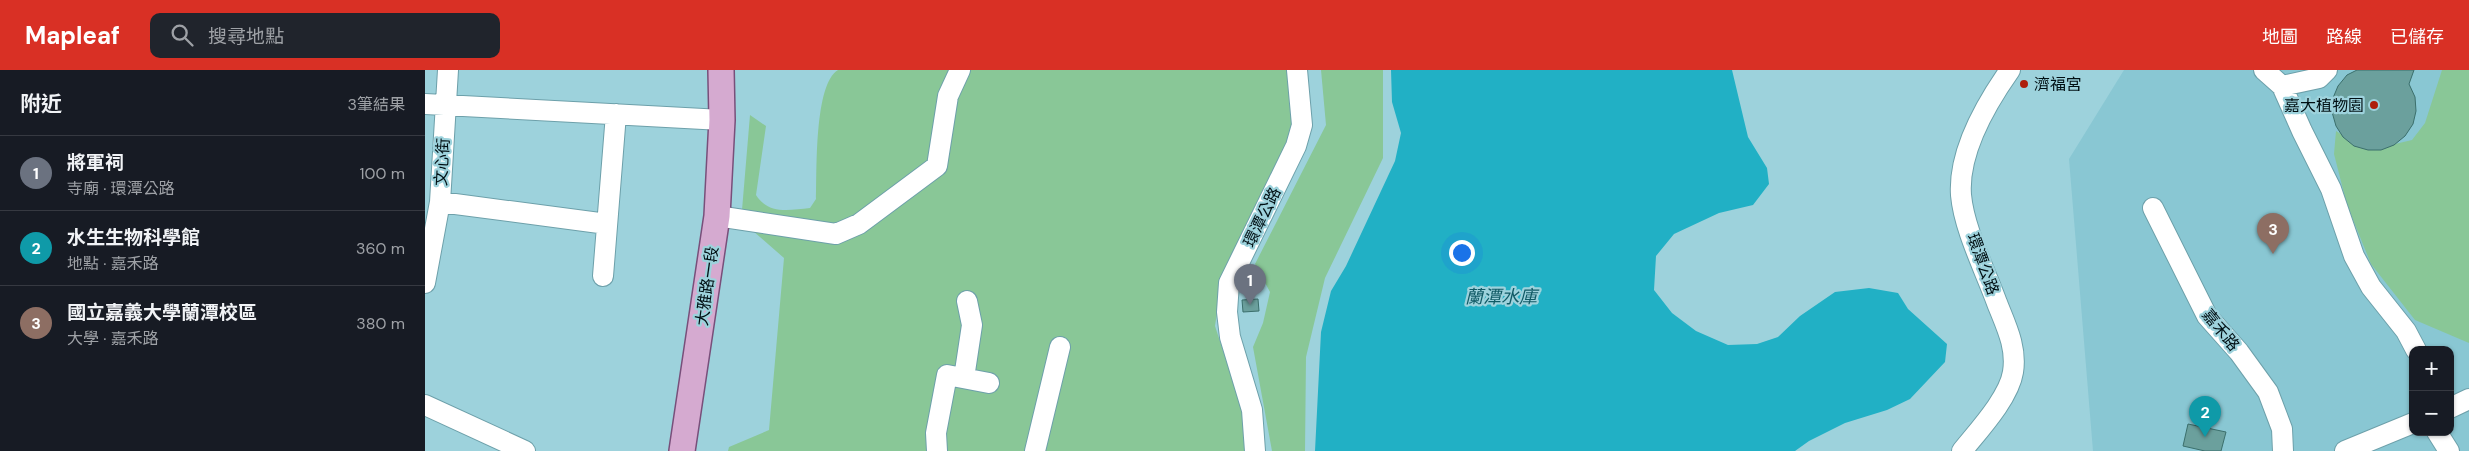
<!DOCTYPE html>
<html lang="zh-TW">
<head>
<meta charset="utf-8">
<style>
	:root { --surface:#171b24; --page:#20242c; --text:#f1f3f6; --muted:#9ea1a6; --line:#363941; --accent:#d93025 }
	body { margin:0; font-family:"DM Sans","Noto Sans TC",sans-serif; background:var(--page); color:var(--text) }
	.controls { position:absolute; right:15px; bottom:15px; display:grid; overflow:hidden; border-radius:10px; box-shadow:0 1px 4px #0004 }
	.controls button { width:45px; height:45px; display:grid; place-items:center; padding:0; border:0; border-bottom:1px solid var(--line); background:var(--surface); color:var(--text); font:25px sans-serif }
	.you { position:absolute; left:1036px; top:182px; width:18px; height:18px; margin:-12px; border:4px solid #fff; border-radius:50%; background:#1a73e8; box-shadow:0 0 0 8px #1a73e833 }
	.badge { display:grid; place-items:center; width:32px; height:32px; border-radius:50%; background:var(--accent); color:#fff; font-size:16px; font-weight:700 }
	.pin { position:absolute; translate:-50% -41px; filter:drop-shadow(0 1px 2px #0008) }
	.pin::after { content:''; position:absolute; top:26px; width:18px; height:15px; background:inherit; clip-path:polygon(0 0,100% 0,50% 100%) }
	.list { margin:0; padding:0; list-style:none }
	h2 { display:flex; justify-content:space-between; align-items:center; height:65px; margin:0; padding:0 20px; font-size:21px }
	h2 small { font-size:16px; font-weight:400; color:var(--muted) }
	.list li { display:grid; grid-template-columns:32px 1fr auto; gap:15px; align-items:center; box-sizing:border-box; height:75px; padding:0 20px; border-top:1px solid var(--line) }
	.list b { display:block; font-size:19px; white-space:nowrap }
	.list p { margin:0; font-size:16px; white-space:nowrap; color:var(--muted) }
	.list em { font-size:16px; font-style:normal; color:var(--muted) }
	.icon { flex:none; width:28px; height:28px; fill:none; stroke:currentColor; stroke-width:2; stroke-linecap:round; stroke-linejoin:round }
	.map { position:relative; flex:none; width:2044px; height:381px; overflow:hidden }
	header { display:flex; align-items:center; gap:30px; box-sizing:border-box; height:70px; padding:0 25px; background:var(--accent); color:#fff }
	header strong { font-size:24px }
	nav { display:flex; gap:28px; margin-inline-start:auto; font-size:18px }
	.search { width:350px; height:45px; background:var(--page); display:flex; align-items:center; gap:12px; box-sizing:border-box; padding:0 18px; border-radius:10px; color:var(--muted); font-size:19px }
	main { display:flex }
	aside { flex:1; background:var(--surface) }
	.map>svg:first-child { display:block }
</style>
</head>
<body>
<header>
<strong>Mapleaf</strong>
<div class="search"><svg class="icon" aria-label="search" viewBox="0 0 24 24"><circle cx="10" cy="10" r="6"/><path d="M15 15l6 6"/></svg>搜尋地點</div>
<nav><a>地圖</a><a>路線</a><a>已儲存</a></nav>
</header>
<main>
<aside>
<h2>附近<small>3筆結果</small></h2>
<ul class="list">
<li><span class="badge" style="background:#6b7280">1</span><div><b>將軍祠</b><p>寺廟 · 環潭公路</p></div><em>100 m</em></li>
<li><span class="badge" style="background:#0f9aa8">2</span><div><b>水生生物科學館</b><p>地點 · 嘉禾路</p></div><em>360 m</em></li>
<li><span class="badge" style="background:#8d6e63">3</span><div><b>國立嘉義大學蘭潭校區</b><p>大學 · 嘉禾路</p></div><em>380 m</em></li>
</ul>
</aside>
<div class="map">
<svg width="2044" height="381" viewBox="0 0 2044 381">
	<rect width="100%" height="100%" fill="#9dd2dc"/>
	<!-- built -->
	<path fill="#89c7d3" fill-rule="evenodd" d="M1699,0H2044V381H1668L1644,89ZM1988,280H2025V362H1988Z"/>
	<!-- green -->
	<path fill="#89c797" d="M413,0H862L872,56L796,217L790,256L822,354L823,381H303L304,377L344,360L359,188L328,161L317,140L325,45L341,56L331,125C344,145 364,140 385,138L391,129C392,102 389,14 413,0Z
		M896,0H958V88L900,208L881,287L880,381H847L828,277L838,253L845,222L830,194L901,55Z
		M2017,0H2044V273L1990,250L1946,194L1922,135L1909,84L1911,61L1927,71L1957,77L1987,70L2000,53Z"/>
	<!-- water -->
	<path fill="#21b0c5" d="M966,0H1307L1323,67L1342,98L1344,114L1328,135L1294,143L1249,164L1231,186L1229,220L1247,243L1271,261L1303,275L1332,274L1353,267L1375,246L1410,222L1444,218L1473,223L1483,239L1522,274L1520,292L1485,329L1462,340L1420,353L1384,371L1370,381H890L896,262L906,221L921,196L970,91L976,63L967,32Z"/>
	<!-- building -->
	<path fill="#6ba09d" stroke="#3b6f6c" d="M1932,0H1989L1984,14L1990,27L1991,41L1988,54L1980,66L1969,75L1956,80H1943L1929,76L1918,67L1911,56L1907,42L1908,28L1913,16L1922,5Z
		M833,229L834,241L818,242L817,230Z
		M1763,354L1801,362L1796,381H1780L1758,376Z"/>
	<g fill="none" stroke-linecap="round" stroke-linejoin="round">
		<!-- minor casing -->
		<g stroke="#6da0aa" stroke-width="22">
			<path id="minor" d="M1839,0L1857,16L1877,61L1906,119L1929,186L1946,217L1981,261L1991,280
				M1857,16L1894,8L1902,0
				M0,34L297,50
				M15,132L182,154
				M1728,138L1782,246L1814,282L1843,322L1857,359L1858,381
				M292,146L411,164L434,154L512,96L523,26L535,0
				M178,206L191,44
				M0,213L15,132L23,0
				M539,308L547,255L542,231
				M0,335L100,381
				M2025,338L2044,329
				M2012,362L2024,381
				M512,381L511,363L522,305L564,313
				M610,381L635,277
				M830,381L827,340L805,267L802,242L804,213L871,76L877,55L872,0
				M1537,381C1553,361 1584,328 1588,302C1592,277 1581,256 1572,233C1560,200 1539,159 1536,125C1533,82 1561,34 1585,0
				M1920,381L1988,353"/>
		</g>
		<!-- major casing -->
		<g stroke="#784f7a" stroke-width="28">
			<path id="major" d="M257,381L292,146L297,50L296,0"/>
		</g>
		<!-- minor -->
		<use href="#minor" stroke="#fff" stroke-width="20"/>
		<!-- major -->
		<use href="#major" stroke="#d5aad0" stroke-width="25"/>
	</g>
	<!-- markers -->
	<g fill="#ae1f0c" stroke="#9dd2dc" stroke-width="2">
		<circle cx="1599" cy="14" r="5"/>
		<circle cx="1949" cy="35" r="5"/>
	</g>
	<g text-anchor="middle" dominant-baseline="central" stroke-width="4.5" stroke-linejoin="round" paint-order="stroke">
		<!-- poi labels -->
		<g font-size="16" fill="#000f13" stroke="#9dd2dc" text-anchor="start">
			<text x="1609" y="14">濟福宮</text>
			<text x="1939" y="35" text-anchor="end">嘉大植物園</text>
		</g>
		<!-- street labels -->
		<g font-size="16" fill="#000f13" stroke="#9dd2dc">
			<text transform="translate(17 92) rotate(-87)">文心街</text>
			<text transform="translate(837 147) rotate(-64)">環潭公路</text>
			<text transform="translate(1558 194) rotate(70)">環潭公路</text>
			<text transform="translate(282 216) rotate(-82)">大雅路一段</text>
			<text transform="translate(1796 260) rotate(51)">嘉禾路</text>
		</g>
		<!-- water labels -->
		<g font-size="18" font-style="italic" fill="#105a65" stroke="#9dd2dc">
			<text x="1076" y="227">蘭潭水庫</text>
		</g>
	</g>
</svg>
<div class="controls">
<button>+</button>
<button>−</button>
</div>
<div class="you"></div>
<div class="pin badge" style="left:825px;top:235px;background:#6b7280">1</div>
<div class="pin badge" style="left:1780px;top:367px;background:#0f9aa8">2</div>
<div class="pin badge" style="left:1848px;top:184px;background:#8d6e63">3</div>
</div>
</main>
</body>
</html>
